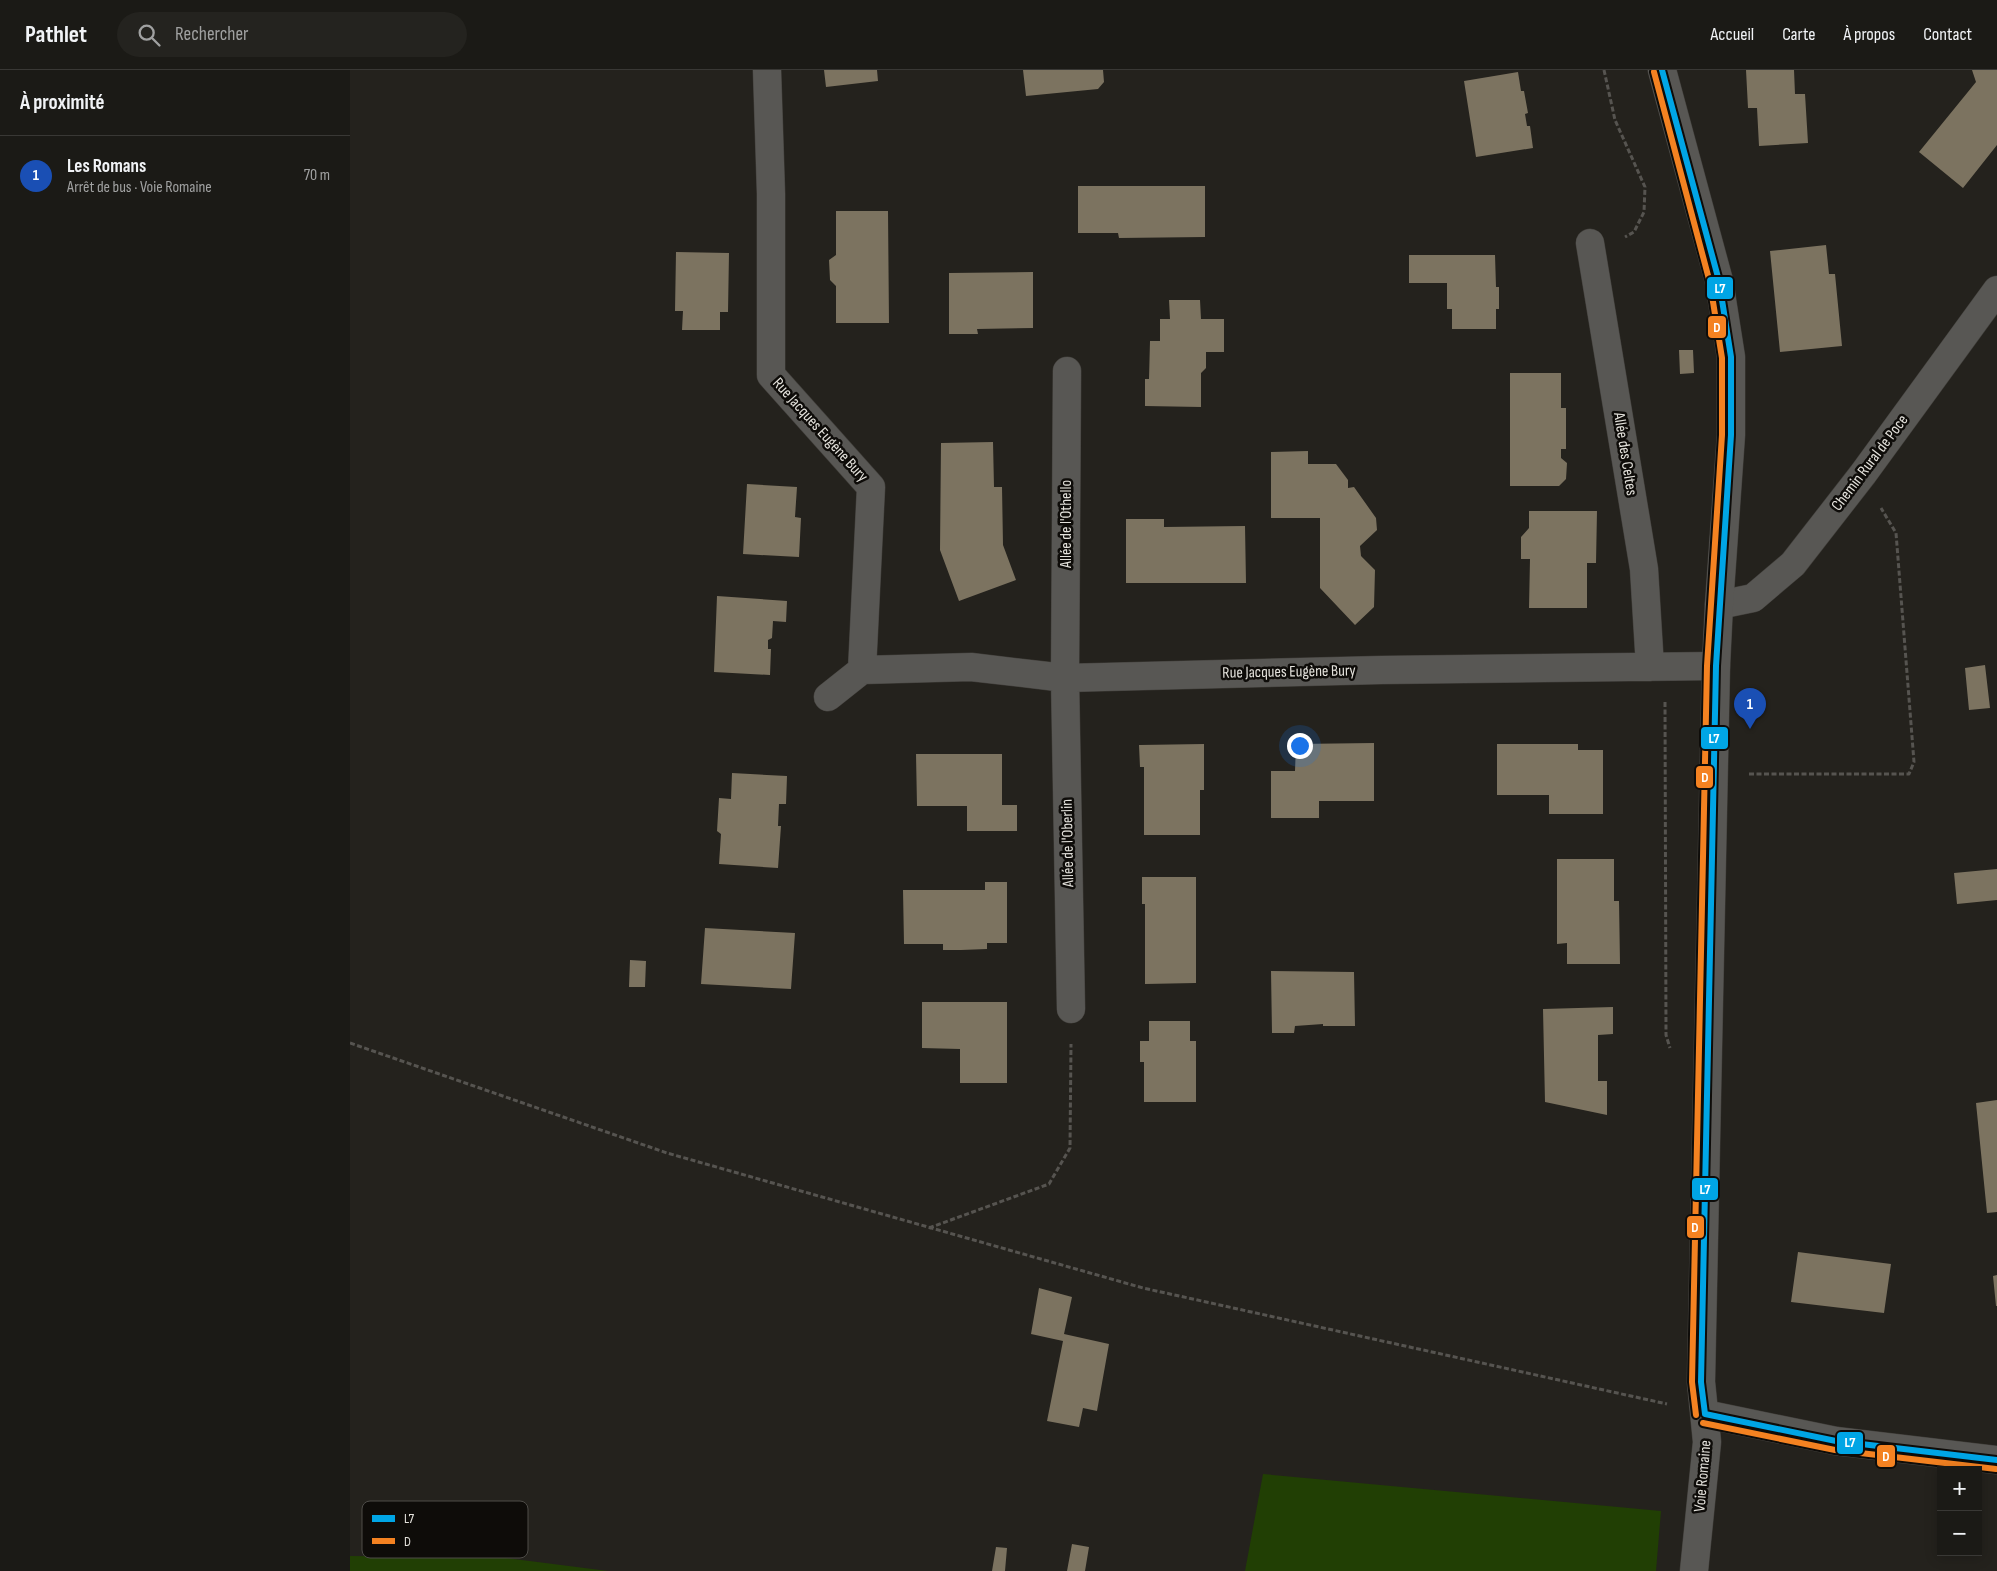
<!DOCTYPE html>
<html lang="fr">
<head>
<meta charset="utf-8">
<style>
	:root { --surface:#1b1a16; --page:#24231f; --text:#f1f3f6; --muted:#a0a1a1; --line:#393835; --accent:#a19f99 }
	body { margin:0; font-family:"Sofia Sans Condensed",sans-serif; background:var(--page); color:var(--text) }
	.controls { position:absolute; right:15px; bottom:15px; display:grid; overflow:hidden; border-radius:0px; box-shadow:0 2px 12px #0003 }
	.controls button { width:45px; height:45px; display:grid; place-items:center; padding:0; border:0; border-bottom:1px solid var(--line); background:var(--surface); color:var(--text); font:25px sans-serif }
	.you { position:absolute; left:949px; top:675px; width:18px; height:18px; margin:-12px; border:4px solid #fff; border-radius:50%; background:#1a73e8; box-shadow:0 0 0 8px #1a73e833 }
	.badge { display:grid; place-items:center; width:32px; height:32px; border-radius:50%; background:var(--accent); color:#fff; font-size:16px; font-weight:700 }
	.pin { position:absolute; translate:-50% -41px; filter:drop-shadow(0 1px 2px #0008) }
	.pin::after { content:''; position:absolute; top:26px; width:18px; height:15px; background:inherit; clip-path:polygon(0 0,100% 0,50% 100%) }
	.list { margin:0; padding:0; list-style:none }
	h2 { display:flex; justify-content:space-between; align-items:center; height:65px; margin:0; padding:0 20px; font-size:21px }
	h2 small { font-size:16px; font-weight:400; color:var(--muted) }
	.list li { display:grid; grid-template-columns:32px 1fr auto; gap:15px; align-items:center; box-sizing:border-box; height:80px; padding:0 20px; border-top:1px solid var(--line) }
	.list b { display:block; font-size:19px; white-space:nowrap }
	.list p { margin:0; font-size:16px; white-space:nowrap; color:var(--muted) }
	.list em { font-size:16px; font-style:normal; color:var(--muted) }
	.icon { flex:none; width:28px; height:28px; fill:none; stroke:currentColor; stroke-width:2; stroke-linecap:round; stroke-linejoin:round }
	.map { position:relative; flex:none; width:1647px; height:1501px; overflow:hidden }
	header { display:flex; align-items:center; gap:30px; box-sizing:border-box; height:70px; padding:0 25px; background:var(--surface); border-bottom:1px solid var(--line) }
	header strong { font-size:24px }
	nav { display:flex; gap:28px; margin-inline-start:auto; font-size:18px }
	.search { width:350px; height:45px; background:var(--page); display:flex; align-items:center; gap:12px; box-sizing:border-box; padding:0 18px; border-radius:28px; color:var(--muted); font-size:19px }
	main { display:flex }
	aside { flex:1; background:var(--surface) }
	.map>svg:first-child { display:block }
</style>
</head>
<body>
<header>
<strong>Pathlet</strong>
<div class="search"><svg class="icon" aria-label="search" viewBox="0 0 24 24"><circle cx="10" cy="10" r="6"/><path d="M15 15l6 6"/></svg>Rechercher</div>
<nav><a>Accueil</a><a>Carte</a><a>À propos</a><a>Contact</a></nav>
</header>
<main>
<aside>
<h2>À proximité<small></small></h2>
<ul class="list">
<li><span class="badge" style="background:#1a4fb4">1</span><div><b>Les Romans</b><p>Arrêt de bus · Voie Romaine</p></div><em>70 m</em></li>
</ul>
</aside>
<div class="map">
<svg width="1647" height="1501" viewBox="0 0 1647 1501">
	<rect width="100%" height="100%" fill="#24221d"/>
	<!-- green -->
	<path fill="#213f04" d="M913,1404L1311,1441L1306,1501H895Z
		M0,1486L156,1488L258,1501H0Z"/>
	<!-- building -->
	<path fill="#7c7360" d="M474,0H527L528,11L476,17Z
		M673,0H753L754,12L748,19L676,26Z
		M1396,0H1444L1445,24H1455L1458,73L1409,76L1407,38H1398Z
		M1622,0H1647V75L1613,118L1569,82L1626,12Z
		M1168,2L1171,21H1174L1178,43L1175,44L1177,56H1180L1183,78L1126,87L1114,11Z
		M728,116H855V167L769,168L768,163H728Z
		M486,141H538L539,253H486V216L480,210L479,190L486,185Z
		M1476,175L1479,204H1485L1492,276L1430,282L1420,181Z
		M326,182L379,183L378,242H370V260H332L333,241H325Z
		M1059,185H1145L1146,217H1149V239H1146V259H1102V239H1097V213H1059Z
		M683,202V258L627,259L628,264H599V203Z
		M819,230H850L851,249H874V282H856V298L851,303V337L795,336V309H799L800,271H810V249H820Z
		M1329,280H1343L1344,303L1330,304Z
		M1160,303H1211V338H1216V379H1211V388L1217,393L1216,409L1209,416H1160Z
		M643,372L644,417H652L653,475L666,510L609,531L590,480L591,373Z
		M958,381V394H986L998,410V418L1004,417L1026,448L1027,460L1010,476L1011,486L1025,500L1024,537L1005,555L970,518V448H921V382Z
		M397,414L447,417L445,447L451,448L449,487L393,484Z
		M1179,441H1247L1246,493H1237V538H1179L1180,489H1171V467L1179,458Z
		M776,449H814V457L895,456L896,513H776Z
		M367,526L437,531L436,552L423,551L422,568L418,570V579H421L420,605L364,602Z
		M1635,595L1640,638L1619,640L1615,598Z
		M1024,673V731H969V748H921V701H945L946,674Z
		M854,674V720H850V765H794V697H790L789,675Z
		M1147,674H1228V680H1253V744H1199V725H1147Z
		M566,684H652V735H667V761H617V736H567Z
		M382,703L437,706L436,734H429L428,756H431L428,798L369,794L371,764L367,761L369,728L381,729Z
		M1207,789H1264V831H1269L1270,894H1217V873L1207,874Z
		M1647,799V830L1607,834L1604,803Z
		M792,807H846V913L795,914V834H792Z
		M635,812H657V873H637V879L611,880H593V874H554L553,820H635Z
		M355,858L445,863L441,919L351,914Z
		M280,890L296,891L295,917H279Z
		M921,901L1004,902L1005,956H973V954L945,956L944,963H922Z
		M572,932H657V1013H610V979L572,978Z
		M1263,937V964L1248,965V1011H1257V1045L1195,1032L1193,939Z
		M799,951H840V971H846V1032H794V992H790V971H799Z
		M1647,1030V1142L1637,1143L1626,1033Z
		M1448,1182L1541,1194L1534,1243L1441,1232Z
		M1647,1205V1236H1646L1643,1206Z
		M689,1218L722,1227L714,1264L759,1274L747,1341L733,1338L729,1357L697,1351L713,1271L681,1264Z
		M722,1474L739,1477L735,1501H717Z
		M646,1477L657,1478L655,1501H642Z"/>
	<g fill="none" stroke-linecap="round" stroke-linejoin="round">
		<!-- minor casing -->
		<g stroke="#403e3a" stroke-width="29">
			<path id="minor" d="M417,0L421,124V305L521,417L512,600L478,627
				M1240,173L1294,499L1300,597
				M717,301L715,608L721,939
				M1369,535L1403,528L1443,494L1513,404L1647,220
				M512,600L621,597L715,608L1031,600L1366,596
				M1355,1344L1486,1371L1647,1390"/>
		</g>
		<!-- tertiary casing -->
		<g stroke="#403e3a" stroke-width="29">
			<path id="tertiary" d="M1312,0L1369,211L1381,287V365L1369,535L1366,596L1351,1312L1357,1372L1344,1501"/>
		</g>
		<!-- path -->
		<path stroke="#565450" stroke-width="3" stroke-dasharray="5 2.5" stroke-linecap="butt" d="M1254,0L1265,50L1295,117L1294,142L1284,162L1275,167
			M1315,632L1316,965L1320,978
			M1399,704H1559L1564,692L1546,463L1531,438
			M0,973L317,1083L793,1218L1317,1334
			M579,1158L699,1114L720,1078L721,974"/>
		<!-- minor -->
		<use href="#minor" stroke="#585754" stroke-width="28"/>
		<!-- tertiary -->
		<use href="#tertiary" stroke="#585754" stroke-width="28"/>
		<!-- bus-1 casing -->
		<g stroke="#0e0c09" stroke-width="10">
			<path id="bus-1" d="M1312,0L1369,211L1381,287V365L1366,596L1351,1312L1355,1344
				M1355,1344L1486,1371L1647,1390"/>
		</g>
		<!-- bus-2 casing -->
		<g stroke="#0e0c09" stroke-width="10">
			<path id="bus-2" d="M1304,2L1360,213L1372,288V365L1357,596L1342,1312L1346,1345
				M1353,1353L1485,1380L1646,1399"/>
		</g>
		<!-- bus-1 -->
		<use href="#bus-1" stroke="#00a5e5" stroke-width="6"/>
		<!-- bus-2 -->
		<use href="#bus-2" stroke="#f48221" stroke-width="6"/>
	</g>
	<g text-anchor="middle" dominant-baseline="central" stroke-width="5" stroke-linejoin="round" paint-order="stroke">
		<!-- street labels -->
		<g font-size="16" fill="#e4e2dc" stroke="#0e0c09">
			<text transform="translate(470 360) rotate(48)">Rue Jacques Eugène Bury</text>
			<text transform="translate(1275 384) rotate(81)">Allée des Celtes</text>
			<text transform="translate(1520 393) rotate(-53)">Chemin Rural de Poce</text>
			<text transform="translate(716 454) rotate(-90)">Allée de l'Othello</text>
			<text transform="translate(939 602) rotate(-1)">Rue Jacques Eugène Bury</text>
			<text transform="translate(718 773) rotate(-91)">Allée de l'Oberlin</text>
			<text transform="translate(1353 1406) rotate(-85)">Voie Romaine</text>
		</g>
	</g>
	<!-- legend -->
	<rect x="12" y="1431" width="166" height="57" rx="8" fill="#0e0c09" stroke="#4e4c48" stroke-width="1"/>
	<rect x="22" y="1445" width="23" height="7" fill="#00a5e5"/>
	<rect x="22" y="1468" width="23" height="6" fill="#f48221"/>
	<g font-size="14" fill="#e4e2dc">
		<text x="54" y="1453">L7</text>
		<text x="54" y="1476">D</text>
	</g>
	<g stroke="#0e0c09" stroke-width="2">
		<rect x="1356" y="206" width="28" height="24" rx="5" fill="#00a5e5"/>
		<rect x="1357" y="245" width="20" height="24" rx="5" fill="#f48221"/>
		<rect x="1350" y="656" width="29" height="24" rx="5" fill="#00a5e5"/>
		<rect x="1345" y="695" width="19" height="24" rx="5" fill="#f48221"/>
		<rect x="1341" y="1107" width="28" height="24" rx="5" fill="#00a5e5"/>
		<rect x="1336" y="1145" width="19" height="24" rx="5" fill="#f48221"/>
		<rect x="1486" y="1361" width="28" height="24" rx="5" fill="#00a5e5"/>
		<rect x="1526" y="1374" width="20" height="24" rx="5" fill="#f48221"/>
	</g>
	<g font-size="14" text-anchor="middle" font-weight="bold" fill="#fff">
		<text x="1370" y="223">L7</text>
		<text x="1367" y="262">D</text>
		<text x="1364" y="673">L7</text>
		<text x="1355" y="712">D</text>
		<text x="1355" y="1124">L7</text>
		<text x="1345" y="1162">D</text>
		<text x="1500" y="1377">L7</text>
		<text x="1536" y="1391">D</text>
	</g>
</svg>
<div class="controls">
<button>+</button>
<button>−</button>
</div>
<div class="you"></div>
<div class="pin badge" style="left:1400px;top:659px;background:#1a4fb4">1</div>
</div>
</main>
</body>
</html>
